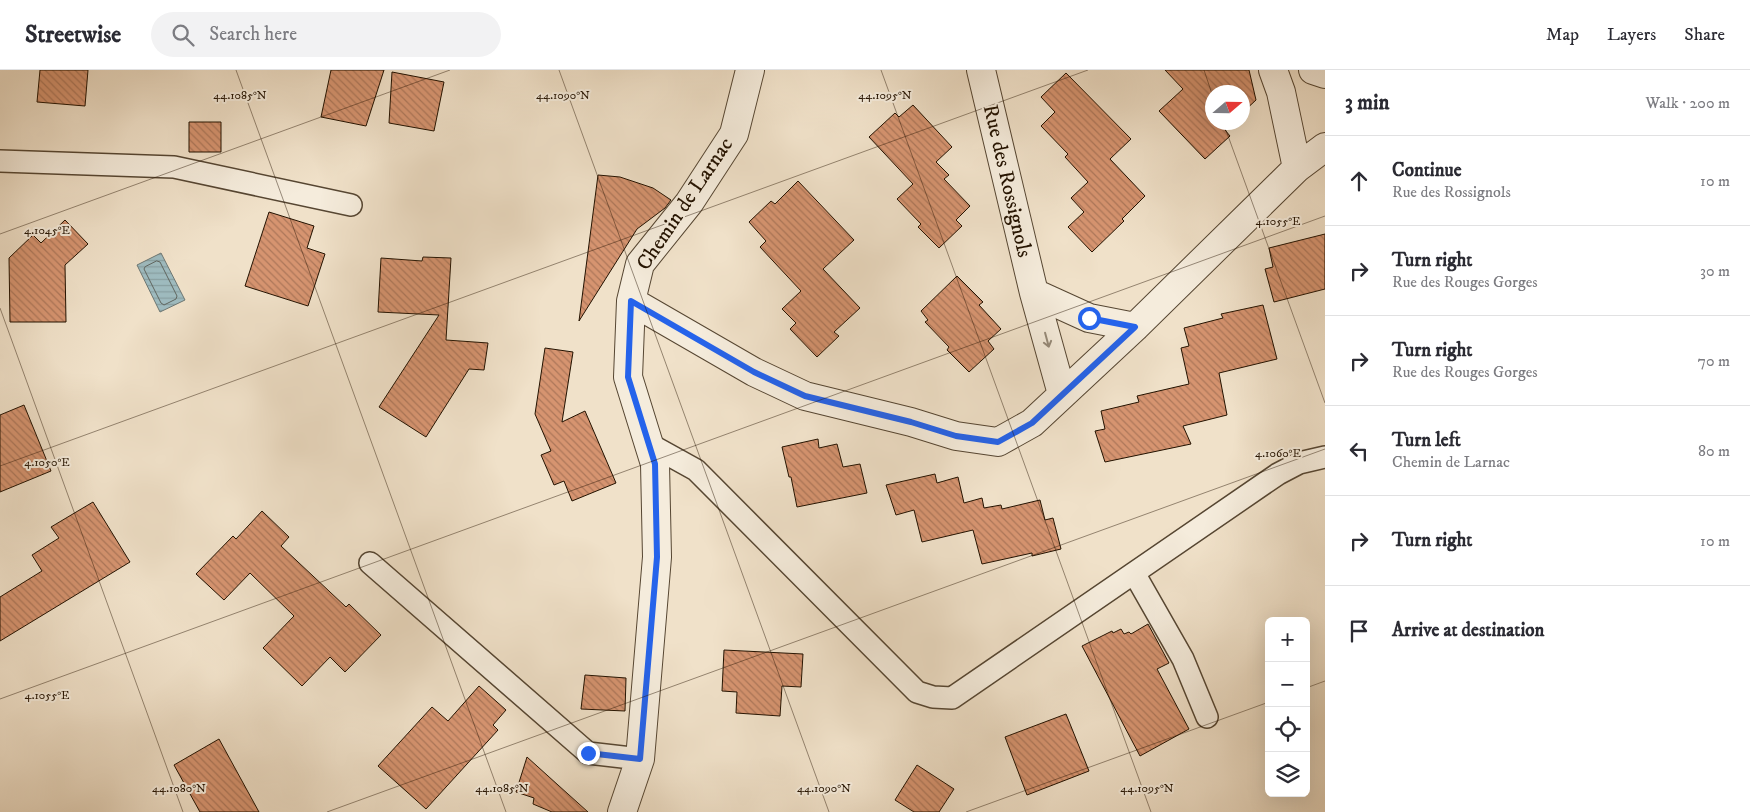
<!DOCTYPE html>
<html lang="en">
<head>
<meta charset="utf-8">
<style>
	:root { --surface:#fff; --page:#f2f2f3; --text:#2b2b33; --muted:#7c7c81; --line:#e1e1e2 }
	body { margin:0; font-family:"IM FELL DW Pica",serif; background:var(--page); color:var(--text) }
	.controls { position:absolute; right:15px; bottom:15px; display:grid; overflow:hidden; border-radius:8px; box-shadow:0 5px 20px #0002 }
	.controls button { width:45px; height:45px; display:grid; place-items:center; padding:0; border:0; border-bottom:1px solid var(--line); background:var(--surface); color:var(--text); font:25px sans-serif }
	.compass { position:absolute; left:1205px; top:15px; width:45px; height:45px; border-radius:50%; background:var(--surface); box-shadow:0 5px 20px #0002; rotate:70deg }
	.stop { position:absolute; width:15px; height:15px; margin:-11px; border:4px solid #2563eb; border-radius:50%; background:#fff }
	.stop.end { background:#2563eb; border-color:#fff; box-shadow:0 1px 5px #0008 }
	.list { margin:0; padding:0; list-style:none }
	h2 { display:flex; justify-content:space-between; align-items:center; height:65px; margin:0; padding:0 20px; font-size:21px }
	h2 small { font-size:16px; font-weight:400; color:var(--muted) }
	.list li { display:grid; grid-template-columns:32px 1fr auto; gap:15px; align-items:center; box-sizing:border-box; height:90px; padding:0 20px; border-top:1px solid var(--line) }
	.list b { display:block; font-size:19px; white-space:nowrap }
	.list p { margin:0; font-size:16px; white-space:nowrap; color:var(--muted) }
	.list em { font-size:16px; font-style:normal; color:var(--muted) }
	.icon { flex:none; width:28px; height:28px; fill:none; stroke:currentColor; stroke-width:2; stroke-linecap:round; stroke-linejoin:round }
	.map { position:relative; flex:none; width:1325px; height:742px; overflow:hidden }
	header { display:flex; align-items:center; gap:30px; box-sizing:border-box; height:70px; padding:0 25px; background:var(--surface); border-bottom:1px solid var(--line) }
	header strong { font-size:24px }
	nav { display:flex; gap:28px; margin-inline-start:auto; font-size:18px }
	.search { width:350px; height:45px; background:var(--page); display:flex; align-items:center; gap:12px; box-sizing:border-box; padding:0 18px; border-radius:28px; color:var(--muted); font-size:19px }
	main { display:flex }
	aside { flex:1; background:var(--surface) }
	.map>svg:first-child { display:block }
</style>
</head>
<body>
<header>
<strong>Streetwise</strong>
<div class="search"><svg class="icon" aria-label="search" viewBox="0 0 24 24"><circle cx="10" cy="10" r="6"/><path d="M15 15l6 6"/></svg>Search here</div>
<nav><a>Map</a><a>Layers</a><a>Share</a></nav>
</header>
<main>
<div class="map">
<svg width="1325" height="742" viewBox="0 0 1325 742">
	<defs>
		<pattern id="water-rules" width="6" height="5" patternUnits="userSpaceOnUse" patternTransform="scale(1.25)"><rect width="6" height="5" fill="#9ebbbf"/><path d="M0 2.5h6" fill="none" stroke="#88a0a2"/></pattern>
		<pattern id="building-back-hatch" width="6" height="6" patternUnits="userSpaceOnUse" patternTransform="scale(1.25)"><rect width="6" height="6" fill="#d69470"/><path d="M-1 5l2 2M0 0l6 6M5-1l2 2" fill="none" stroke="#ad775a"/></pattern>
	</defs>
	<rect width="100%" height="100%" fill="#f0e1c9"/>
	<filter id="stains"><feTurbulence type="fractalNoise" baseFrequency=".004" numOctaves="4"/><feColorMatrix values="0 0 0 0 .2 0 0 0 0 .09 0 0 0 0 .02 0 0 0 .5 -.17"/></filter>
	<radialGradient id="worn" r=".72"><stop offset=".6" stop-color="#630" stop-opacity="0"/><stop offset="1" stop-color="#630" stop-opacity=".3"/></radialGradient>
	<!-- water -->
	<path fill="url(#water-rules)" stroke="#6d7773" d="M161,183L185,230L160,242L137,195Z"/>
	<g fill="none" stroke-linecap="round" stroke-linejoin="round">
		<!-- shore -->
		<path stroke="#606660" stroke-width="1" d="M157,191L160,192L177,226L176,229L164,235L161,233L144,199L145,197Z"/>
	</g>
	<!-- building -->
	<path fill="url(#building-back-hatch)" stroke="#231200" d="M40,0H88L85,36L37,32Z
		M331,0H384L366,56L321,47Z
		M1165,0H1249L1256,30L1242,43V22H1212V52H1233L1225,60L1230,66L1205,89L1159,41L1183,19Z
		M392,2L444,12L434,61L389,53Z
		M1066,3L1131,69L1110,89L1145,126L1122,149L1124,151L1092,182L1068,157L1084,142L1071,128L1088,112L1065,87L1068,84L1041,56L1055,42L1041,27Z
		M913,35L952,77L936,92L949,105L944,109L970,136L956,150L962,156L939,178L918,157L921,154L897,129L913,114L869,67L895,43L899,47Z
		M189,52H221V82H189Z
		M598,105L620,107L653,118L671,130L665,138L637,159L579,251Z
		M798,111L854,170L823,199L860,238L834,262L839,266L817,287L790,259L796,253L782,239L801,221L760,177L766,171L749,152L771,131L775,134Z
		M269,142L314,156L307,178L325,184L308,236L245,216Z
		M65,150L88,174L65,195L66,252H10L9,188L33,165L41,173Z
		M1325,164V219L1274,232L1265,199L1273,197L1269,178Z
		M423,187L451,188L446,270L488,273L484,300L469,299L426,367L379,337L439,245L378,242L381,188L422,191Z
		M957,206L983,232L979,235L1001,259L988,271L994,279L969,302L947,280L949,277L925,252L928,250L921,241Z
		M1263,235L1277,289L1219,303L1227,345L1183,356L1191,374L1105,392L1095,361L1105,359L1101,341L1139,332L1137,326L1189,314L1181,278L1189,276L1184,258L1223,248L1221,244Z
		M545,278L573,282L562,352L585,341L616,413L572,431L564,411L554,415L541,385L551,381L535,344Z
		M24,335L51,401L0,422V345Z
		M818,369L819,378L837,374L843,397L860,394L867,423L797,437L791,407H789L782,377Z
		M935,404L937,413L958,407L964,433L982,428L984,438L1001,435L1002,439L1040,430L1045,450L1053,448L1061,479L1032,486V483L982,494L973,460L922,472L914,440L896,445L886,415Z
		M93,432L130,492L0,571V527L42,501L32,485L59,468L51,457Z
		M262,441L289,467L281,476L346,537L349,534L381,565L345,602L330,587L302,616L263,578L294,546L250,503L224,530L196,504L233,466L236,469Z
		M1148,554L1169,593L1157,599L1189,659L1140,686L1082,576L1112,561L1113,563L1121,559L1124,564L1129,562L1131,564Z
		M724,580L803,584L801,617L782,616L780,646L736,643L737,622L722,621Z
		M585,605L626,608L625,641L581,639Z
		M479,616L506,640L493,655L498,660L426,739L378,696L432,637L448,651Z
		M1066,644L1089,701L1027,725L1005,667Z
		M219,669L259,742H200L174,695Z
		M527,687L558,715L588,742H552L533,734L534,728L516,722Z
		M917,695L954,719L939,742H914L895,730Z"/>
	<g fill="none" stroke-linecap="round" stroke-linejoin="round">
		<!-- lane casing -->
		<g stroke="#564632" stroke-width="24">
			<path id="lane" d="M0,91L174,97L351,135
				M649,374L696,400L917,622L933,627L952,628L1278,404L1299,393L1325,387
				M370,493L588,683L640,689
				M1134,503L1183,589L1207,647"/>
		</g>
		<!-- street casing -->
		<g stroke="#564632" stroke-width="30">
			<path id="street" d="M981,0L1034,223L1062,324
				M1273,0L1281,22L1297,98
				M1313,0L1325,4
				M1034,223L1089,248L1135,257
				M631,231L754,302L805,326L911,352L956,366L998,372L1032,353L1135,257L1297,98L1325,77
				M622,742L640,689L657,487L655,394L628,307L631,231L640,194L689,133L734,64L750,0"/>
		</g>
		<!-- lane -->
		<use href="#lane" stroke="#f5ecdc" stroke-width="21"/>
		<!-- street -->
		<use href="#street" stroke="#f5ecdc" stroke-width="28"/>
	</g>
	<!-- one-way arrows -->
	<defs><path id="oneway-shaft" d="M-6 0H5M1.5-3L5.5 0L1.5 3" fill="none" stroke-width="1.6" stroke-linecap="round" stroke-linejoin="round" transform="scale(1.25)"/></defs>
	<use stroke="#968a79" href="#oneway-shaft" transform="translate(1047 270) rotate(75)"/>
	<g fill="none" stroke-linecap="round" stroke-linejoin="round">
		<!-- route -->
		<path stroke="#2563eb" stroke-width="6" d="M588,683L640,689L657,487L655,394L628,307L631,231L754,302L805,326L911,352L956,366L998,372L1032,353L1135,257L1089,248"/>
	</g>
	<!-- ticks -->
	<path fill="none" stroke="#231200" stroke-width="1" stroke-opacity="0.45" d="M236,0L506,742M559,0L829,742M881,0L1151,742M1204,0L1212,24M1223,52L1325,333M0,164L450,0M0,238L183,742M0,396L1088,0M1306,618L1325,611M0,629L1325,146M327,742L1325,379M966,742L1269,632"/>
	<g text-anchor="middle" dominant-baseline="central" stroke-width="4" stroke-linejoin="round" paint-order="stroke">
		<!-- street labels -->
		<g font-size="21" fill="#231200" stroke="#f5ecdc">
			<text transform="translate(1007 111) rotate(77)">Rue des Rossignols</text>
			<text transform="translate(685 134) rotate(-56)">Chemin de Larnac</text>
		</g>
	</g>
	<g font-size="12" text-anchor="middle" fill="#231200" stroke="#f5ecdc" stroke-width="4" stroke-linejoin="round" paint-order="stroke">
		<text x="240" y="29">44.1085°N</text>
		<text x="563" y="29">44.1090°N</text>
		<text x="885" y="29">44.1095°N</text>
		<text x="1278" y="155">4.1055°E</text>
		<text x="47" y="164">4.1045°E</text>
		<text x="1278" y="387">4.1060°E</text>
		<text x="47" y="396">4.1050°E</text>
		<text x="47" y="629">4.1055°E</text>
		<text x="179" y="722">44.1080°N</text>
		<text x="502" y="722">44.1085°N</text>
		<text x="824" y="722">44.1090°N</text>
		<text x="1147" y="722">44.1095°N</text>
	</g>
	<rect width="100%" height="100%" filter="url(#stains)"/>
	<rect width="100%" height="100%" fill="url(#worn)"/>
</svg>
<div class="controls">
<button>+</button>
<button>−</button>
<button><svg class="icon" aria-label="locate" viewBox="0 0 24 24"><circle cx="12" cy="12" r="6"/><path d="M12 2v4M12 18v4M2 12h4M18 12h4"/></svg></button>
<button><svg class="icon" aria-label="layers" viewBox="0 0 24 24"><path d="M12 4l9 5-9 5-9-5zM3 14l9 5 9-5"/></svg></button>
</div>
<svg class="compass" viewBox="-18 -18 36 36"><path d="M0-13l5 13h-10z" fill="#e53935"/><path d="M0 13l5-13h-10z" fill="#7c7c81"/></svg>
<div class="stop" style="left:1089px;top:248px"></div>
<div class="stop end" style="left:588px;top:683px"></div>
</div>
<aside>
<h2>3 min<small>Walk · 200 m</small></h2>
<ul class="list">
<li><svg class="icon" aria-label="ahead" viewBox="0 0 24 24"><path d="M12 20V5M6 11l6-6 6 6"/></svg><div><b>Continue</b><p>Rue des Rossignols</p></div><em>10 m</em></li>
<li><svg class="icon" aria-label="right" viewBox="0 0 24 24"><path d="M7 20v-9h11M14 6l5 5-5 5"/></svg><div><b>Turn right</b><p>Rue des Rouges Gorges</p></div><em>30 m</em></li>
<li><svg class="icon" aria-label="right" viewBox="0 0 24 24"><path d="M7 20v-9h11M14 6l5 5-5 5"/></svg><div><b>Turn right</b><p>Rue des Rouges Gorges</p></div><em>70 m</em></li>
<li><svg class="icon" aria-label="left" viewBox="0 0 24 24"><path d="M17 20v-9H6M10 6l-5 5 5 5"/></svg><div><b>Turn left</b><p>Chemin de Larnac</p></div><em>80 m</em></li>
<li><svg class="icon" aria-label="right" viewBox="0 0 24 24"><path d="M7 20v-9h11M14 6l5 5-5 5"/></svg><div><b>Turn right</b></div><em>10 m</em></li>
<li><svg class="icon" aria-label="arrive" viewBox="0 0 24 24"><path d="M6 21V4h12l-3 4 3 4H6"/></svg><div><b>Arrive at destination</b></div></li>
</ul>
</aside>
</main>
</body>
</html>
